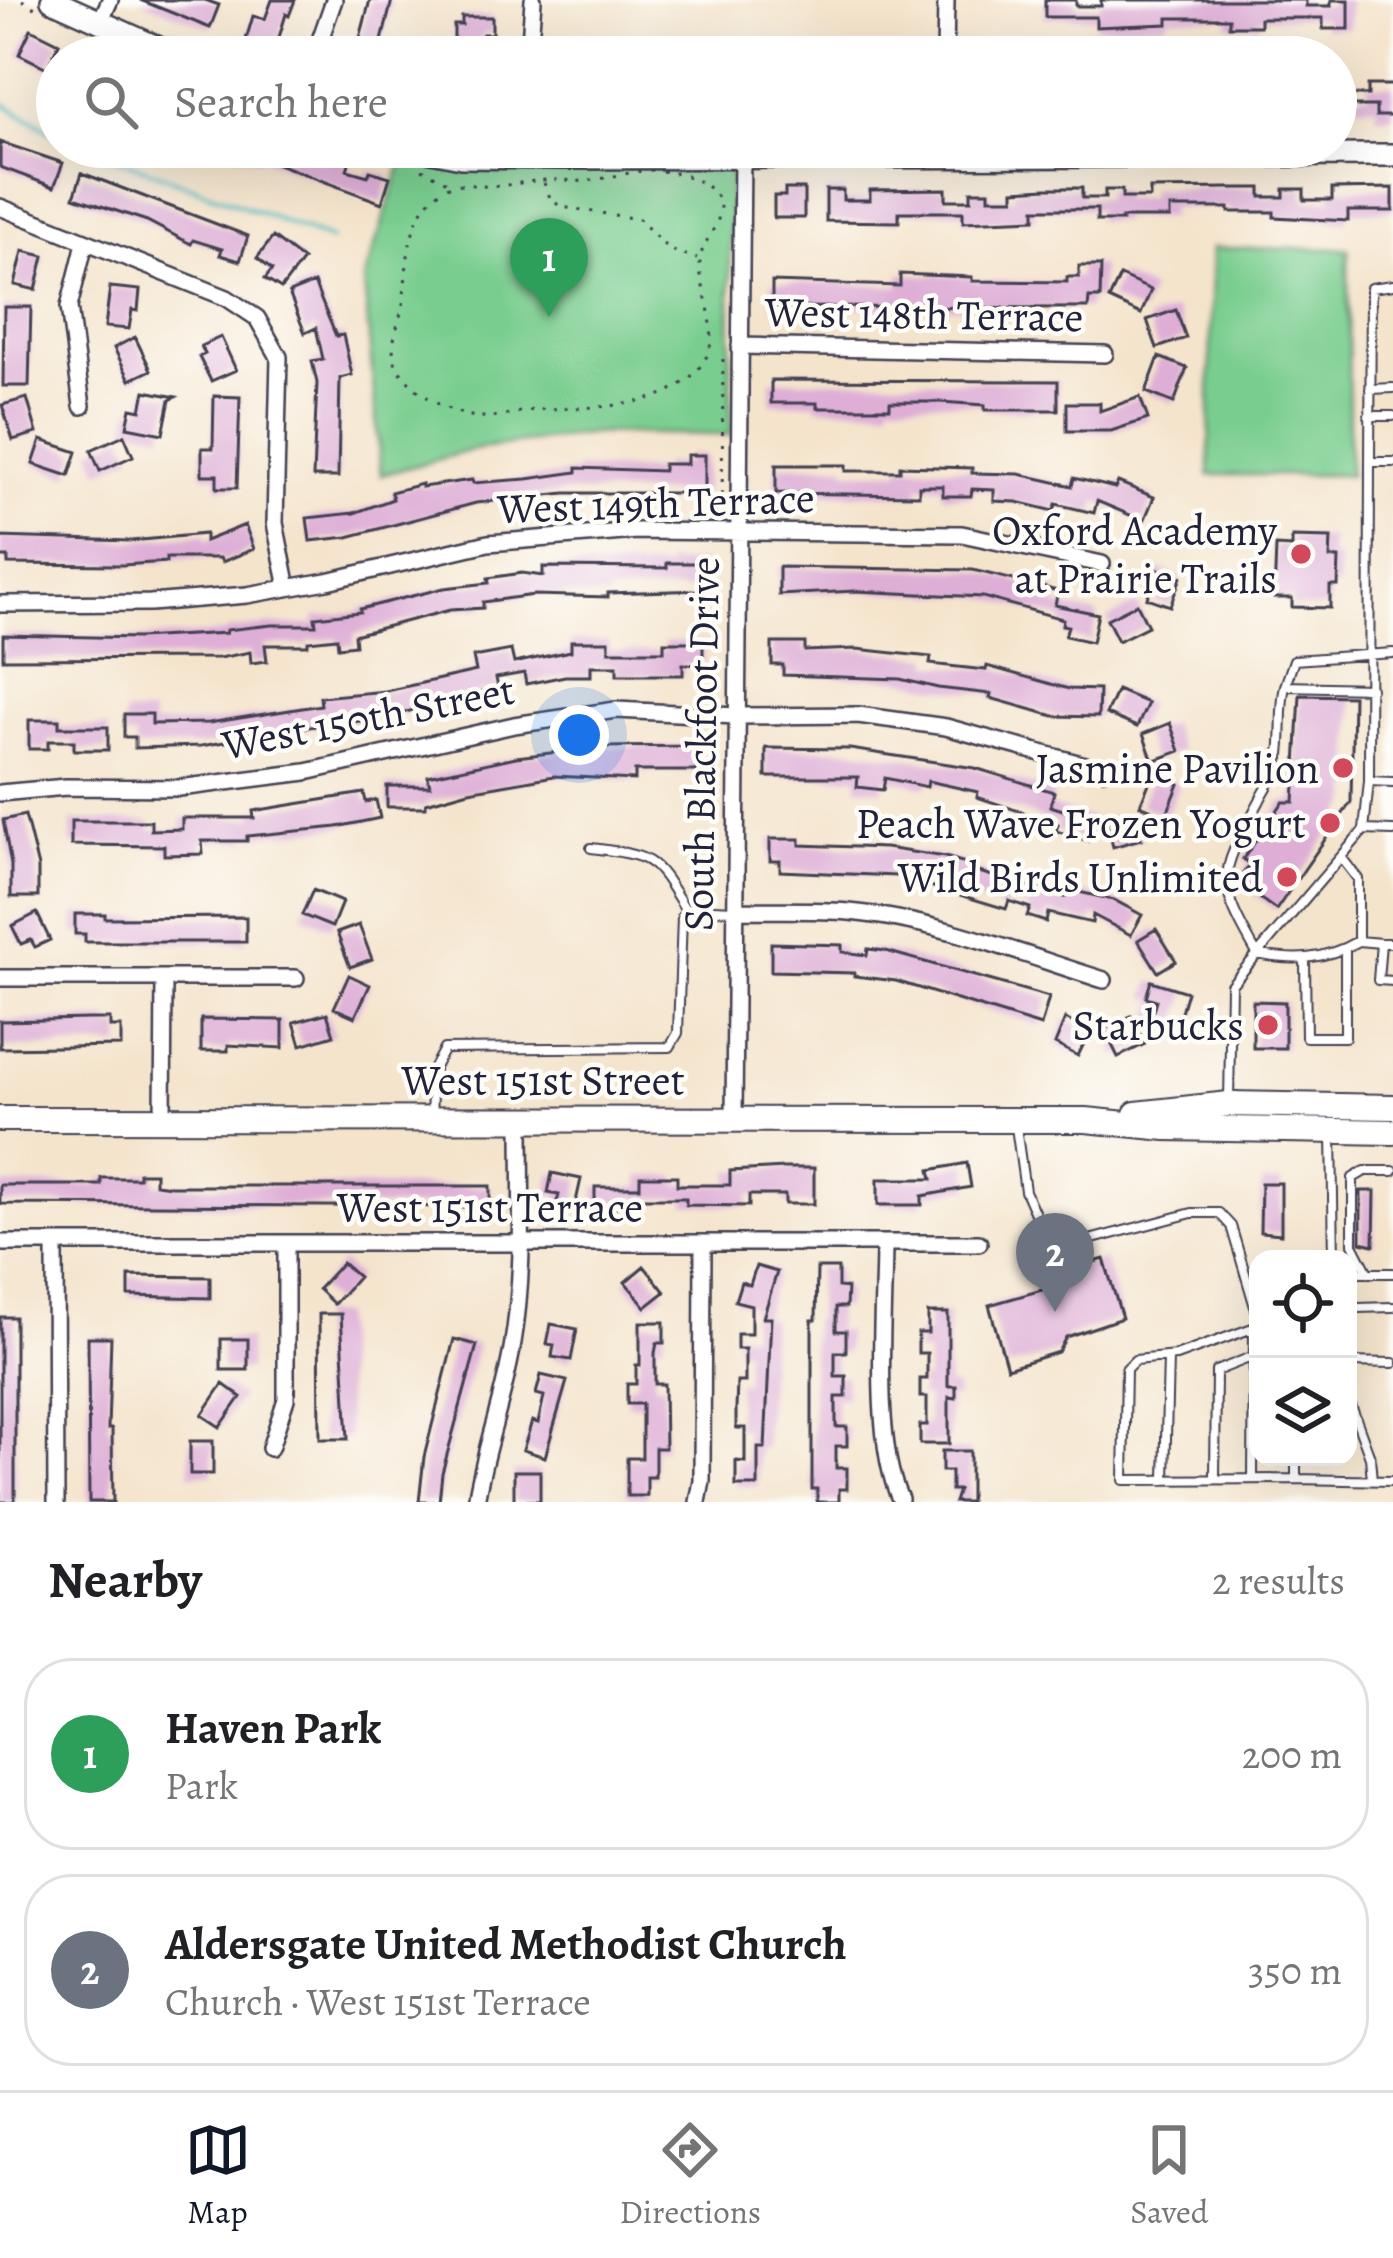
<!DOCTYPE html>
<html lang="en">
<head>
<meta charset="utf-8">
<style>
	:root { --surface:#fff; --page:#f2f2f2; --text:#202124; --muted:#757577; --line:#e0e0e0; --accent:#111827 }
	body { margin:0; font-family:Alegreya,serif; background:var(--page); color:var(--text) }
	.controls { position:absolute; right:36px; bottom:36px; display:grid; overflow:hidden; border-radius:24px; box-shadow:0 12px 48px #0002 }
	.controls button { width:108px; height:108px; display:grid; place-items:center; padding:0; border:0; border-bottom:3px solid var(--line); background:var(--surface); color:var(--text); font:60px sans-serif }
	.you { position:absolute; left:579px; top:735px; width:42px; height:42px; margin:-30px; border:9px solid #fff; border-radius:50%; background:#1a73e8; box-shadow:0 0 0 18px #1a73e833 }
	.badge { display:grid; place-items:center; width:78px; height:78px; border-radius:50%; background:var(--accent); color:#fff; font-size:39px; font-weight:700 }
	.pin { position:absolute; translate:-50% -99px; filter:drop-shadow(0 3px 6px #0008) }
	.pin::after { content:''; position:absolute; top:63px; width:42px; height:36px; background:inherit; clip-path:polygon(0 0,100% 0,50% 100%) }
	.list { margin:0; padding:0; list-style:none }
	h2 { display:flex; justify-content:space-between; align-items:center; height:156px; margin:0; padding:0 48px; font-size:51px }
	h2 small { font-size:39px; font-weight:400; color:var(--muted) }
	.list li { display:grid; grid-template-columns:78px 1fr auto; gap:36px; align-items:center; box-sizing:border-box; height:192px; margin:0 24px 24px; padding:0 24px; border:3px solid var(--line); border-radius:48px }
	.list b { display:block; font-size:45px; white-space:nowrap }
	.list p { margin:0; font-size:39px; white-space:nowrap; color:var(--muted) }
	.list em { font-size:39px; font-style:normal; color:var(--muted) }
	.icon { flex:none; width:66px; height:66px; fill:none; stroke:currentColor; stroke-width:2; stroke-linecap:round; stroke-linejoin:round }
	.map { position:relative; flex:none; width:1393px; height:1502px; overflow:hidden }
	.search { position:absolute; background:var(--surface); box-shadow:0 12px 48px #0002; left:36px; right:36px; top:36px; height:132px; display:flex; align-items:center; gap:30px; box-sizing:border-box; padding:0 42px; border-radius:66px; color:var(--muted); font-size:45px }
	.sheet { height:588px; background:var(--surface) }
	nav { display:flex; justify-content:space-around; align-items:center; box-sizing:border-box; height:168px; border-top:3px solid var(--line); background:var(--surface); font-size:33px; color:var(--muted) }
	nav a { display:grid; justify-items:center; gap:6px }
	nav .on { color:var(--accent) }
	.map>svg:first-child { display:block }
</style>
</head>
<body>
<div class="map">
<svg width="1393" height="1502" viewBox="0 0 1393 1502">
	<rect width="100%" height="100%" fill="#fdfcf7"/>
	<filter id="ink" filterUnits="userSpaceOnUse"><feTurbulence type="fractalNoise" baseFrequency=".00833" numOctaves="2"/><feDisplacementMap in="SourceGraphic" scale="24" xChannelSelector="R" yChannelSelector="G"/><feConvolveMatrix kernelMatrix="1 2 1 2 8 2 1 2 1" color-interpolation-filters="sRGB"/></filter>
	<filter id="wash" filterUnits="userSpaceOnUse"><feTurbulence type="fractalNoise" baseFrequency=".004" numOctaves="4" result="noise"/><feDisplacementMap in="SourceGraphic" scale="48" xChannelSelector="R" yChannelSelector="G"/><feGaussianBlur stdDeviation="2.7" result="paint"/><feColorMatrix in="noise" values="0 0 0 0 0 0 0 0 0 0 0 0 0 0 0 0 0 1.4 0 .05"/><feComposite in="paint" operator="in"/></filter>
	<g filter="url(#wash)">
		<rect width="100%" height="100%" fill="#f4e4cc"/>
		<!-- green -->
		<path fill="#79cd8f" stroke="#4e7865" stroke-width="3" d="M405,154L725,166L730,170L731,435L594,433L472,450L381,475L364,280Z
			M1212,248L1348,249L1349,475H1209Z"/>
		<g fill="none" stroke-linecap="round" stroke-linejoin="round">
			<!-- stream -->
			<path stroke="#4ebcc6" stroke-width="4.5" d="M0,102L57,134
				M88,147L331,240"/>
		</g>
		<g id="blocks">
			<!-- building -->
			<path fill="#deaed7" d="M140,0H205L219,5L210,28Z
				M272,0H295L289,16L286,14L273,57L242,53L253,16L265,19Z
				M370,0H392L378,57H355Z
				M1045,0H1076V6H1101V0H1306V6H1331V0H1349V29H1323V18H1260V26H1229V18H1168V24L1096,27V17H1045Z
				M462,17H492V34H483V43H454V25H462Z
				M31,29L59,43L47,68L19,54Z
				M1368,85H1393V116H1376V106H1352V117H1336V95H1368Z
				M0,142L63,163L54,187L0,167Z
				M223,147H303V155L327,162L330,154L350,160L347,170L368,176L370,171L390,177L382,203L259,157V160L223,151Z
				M82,173L248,236L240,261L220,255L222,249L193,240L191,244L147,221L74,197Z
				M1047,188H1082V198H1105V190H1122V198H1150V189L1229,188H1261V197H1284V189H1304V200H1332V189L1393,188V211H1348V221L1274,217V212H1229V208H1170V218H1122V221H1097V209H1035V219L963,222V212H899V222L826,221V190H843V200H870V190L946,189V200H971V191H989V198H1014V190Z
				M785,189H804V218H774V196H785Z
				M273,237L303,260L281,289L265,279L272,270L257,258Z
				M23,251L44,256L36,290L15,285Z
				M1079,266H1101L1100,298H1089L1088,308L772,307V282L900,286V274L972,277V281L1067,282V277H1079Z
				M1120,276L1151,290L1141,314L1109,299Z
				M314,283L336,336L343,335L352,375L340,378L338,477H313L317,383L312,361L323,359L316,328L305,333L289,293Z
				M110,287L140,290L138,311L132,310L129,329L105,327Z
				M4,307H31L29,386H3Z
				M1176,310L1186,338L1157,348L1147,320Z
				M135,337L151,370L130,380L114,348Z
				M221,337L236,370L211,381L199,357L205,354L201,346Z
				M1159,357L1187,368L1174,403L1146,392Z
				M771,380L1058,381V410H985V405L940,402H890V408H817V403H771Z
				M145,391L176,397L170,400L163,434L127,427L131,408L141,410Z
				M214,396L240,397L237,488H217V475H202V448H213Z
				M1140,397L1148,419L1111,431H1067V403H1100V411Z
				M27,398L37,433L13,440L2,405Z
				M124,435L133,456L100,471L91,450Z
				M41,440L77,452L69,476L33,464Z
				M687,455H705V493H565L476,503L348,537L310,541L307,518L354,513L393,499L391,492L422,484V487L472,480L473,483L527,479L577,472V468L663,471V464H687Z
				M776,465H846V471H900V466L972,468V473L1019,474L1072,486L1074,478L1115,488L1118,482L1154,497L1144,521L1097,501L1094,513L1056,504L1054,511L1017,502L994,501V490L972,489L971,496H943V486H919V495L776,493Z
				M245,525L254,549L222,562L220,558H166V562L122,565L8,564V557H0V537L131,541L205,534V541Z
				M1292,537L1331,538L1330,558H1339L1338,586H1330V608L1292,607V598H1274L1276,546L1292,547Z
				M667,563H703V590L608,593V597L534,595L483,602V608L450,610L354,635L355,645L338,647L337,638L308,641V645H265L267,661L251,663L250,652L219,658L3,659V635L138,638L226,633V630L272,625H316L315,617L360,612V609L444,588L489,583L488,578L522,573L543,576V567L667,568Z
				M779,567L973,570L1058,591L1055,605L1098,614L1092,642L1065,636L1068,626L1062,625L1063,619L983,597L855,591L779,595Z
				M1158,569L1181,577L1170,606L1147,598Z
				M1137,604L1148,626L1118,641L1107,619Z
				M571,641H609V651H664V642H703V665L683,664V675H617V666H591V676H565L526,684L524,673L496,678L498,688L391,716L390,710L369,712L370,720L248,734V738L201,746L135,748V737H124V714H152V724L209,723L321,705L320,697L386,691L476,671L473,657L511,650L514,663L571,651Z
				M772,643H805V651L857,649L931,657L930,664L986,670L987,666L1069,689L1099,690L1098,717L1054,716L990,698L991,694L938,688L900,679L783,675V665H772Z
				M1117,690L1148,703L1137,727L1106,714Z
				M1300,695L1353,696L1351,802L1276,910L1237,882L1250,864L1243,859L1283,802H1294Z
				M29,720H59V727H108V750H74V741H48V749H29Z
				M1170,723L1180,751L1153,761L1143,734Z
				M696,746V771H635V780L554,776L469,791L426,803V807H387V786H430L428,776L516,757L602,747Z
				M766,748L850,749L975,768L1054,792L1050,806L1095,820L1088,841L1056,831L1058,824L977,797L978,792L928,781L927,787L885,778L883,790L857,787L858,777H766Z
				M1153,774L1179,784L1166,816L1140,805Z
				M364,793L366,802L376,800L380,818L337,827L247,836V841H202L203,854L164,855V846L71,845V821H151V830L182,829V818H254L253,811Z
				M1134,812L1141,839L1113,847L1106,820Z
				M25,815L38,867V897H11V865L3,820Z
				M770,839H800V845L885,848L945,857L976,866L975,871L1065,897L1066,889L1114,900L1142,915L1131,935L1093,915L1092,923L1048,913L1046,922L1027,916L1030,908L1009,901L1006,909L897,876L780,871V861H770Z
				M313,890L342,902L332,927L302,915Z
				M37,913L50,940L35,947L31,940L21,944L12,926Z
				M75,914H105V918L246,917V942H85V934H75Z
				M359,925L372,959L350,967L337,933Z
				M1156,929L1176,961L1158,972L1138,940Z
				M771,943L842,945V952L867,955L868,949L886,951L1049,997L1041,1026L896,981L854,976V973L771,971Z
				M349,975L370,985L355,1017L334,1008Z
				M1151,981L1187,992L1176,1028L1150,1020L1156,1000L1146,997Z
				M1253,1001L1285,1002V1048H1253Z
				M327,1013L334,1035L301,1045L294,1022Z
				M1131,1016L1145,1044L1118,1057L1104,1029Z
				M89,1019H110V1027H121V1046L0,1048V1021Z
				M201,1019L283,1020V1048L228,1045V1051H201Z
				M1065,1019L1090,1031L1078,1056L1055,1044Z
				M967,1163L971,1187L922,1196V1205H878V1179H932L930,1170Z
				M785,1168H814V1204H785V1195H749V1206L686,1205V1198H630V1207H595V1187H640V1176H677V1185H730V1171Z
				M139,1173H155V1184L171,1186H490V1207L0,1204V1185H101V1178H139Z
				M552,1173L581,1179L575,1206L557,1202L559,1195L548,1193Z
				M1261,1183H1281V1234L1260,1232Z
				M1361,1191H1375L1374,1245L1361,1242Z
				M1104,1259L1122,1318L1066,1337L1058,1352L1007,1368L989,1305L1081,1279L1077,1267Z
				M342,1263L358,1277L334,1304L318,1289Z
				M644,1266L665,1292L646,1307L625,1282Z
				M756,1266L777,1272L763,1318H771L765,1448H758V1486H736V1461L745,1462V1428H736V1409L737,1382H745V1349H737V1334H751V1305L735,1301L741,1282L750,1285Z
				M817,1268H838V1287L847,1288L846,1307H836V1331H846V1352H835V1376H846V1397H836V1427H847V1446H836V1468H847V1489H839V1502H817V1489H812V1320H816Z
				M129,1276L210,1277V1298L129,1296Z
				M928,1313H948V1386H956V1398L949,1397V1444H920V1425H927V1397H920V1379H927V1353H918V1333H928Z
				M319,1314H341L348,1439H320Z
				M0,1317H15V1502H0Z
				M640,1322H664V1343H657L655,1353V1384H664L665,1448H655V1477H647V1496H627V1458H642V1404H627V1384H636V1365H640Z
				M551,1324L577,1329L571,1360L552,1357L554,1345L547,1344Z
				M88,1337H111L108,1429H112L113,1502H89Z
				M221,1339H248V1370H221Z
				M454,1339L477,1345L442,1473L439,1502H419L424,1457Z
				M541,1375L567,1381L545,1457L523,1450L532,1421L538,1423L544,1396L536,1394Z
				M223,1384L241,1397L220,1427L202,1415Z
				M190,1441H213V1474H190Z
				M942,1451H970V1502H954L958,1490H951V1471H942Z
				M514,1471H540V1501H514Z"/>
		</g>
	</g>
	<g filter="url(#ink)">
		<use href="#blocks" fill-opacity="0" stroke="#423f51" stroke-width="3"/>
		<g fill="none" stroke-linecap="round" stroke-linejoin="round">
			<!-- service casing -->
			<g stroke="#423f51" stroke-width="12">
				<path id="service" d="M1370,389L1393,388
					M1369,416H1393
					M1370,462L1371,288L1393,285
					M1393,462H1370L1369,781L1393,782
					M1285,686L1294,660L1393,653
					M1364,830L1369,781
					M591,848C656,856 653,857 687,912
					M1341,857L1358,879V941L1381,943
					M1358,941C1325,960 1294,962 1257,954C1214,879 1219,875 1259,802C1265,789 1277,774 1279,760C1284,736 1279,711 1285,686L1371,688
					M1393,943H1381L1378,980L1393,981
					M1305,960L1306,1037H1345V948
					M1229,1102L1231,985L1364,830L1393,831
					M431,1118L433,1069L444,1049L670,1047L678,1033L682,916L691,908L735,910
					M1016,1127L1025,1191L1051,1250L1192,1213H1219L1231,1226L1258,1317
					M1332,1133L1334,1259
					M1348,1273H1393
					M1368,1273L1353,1244V1178L1365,1171H1393
					M1258,1326L1176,1356L1135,1360L1126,1369L1124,1480L1296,1479
					M1348,1329V1318L1357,1308L1393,1307
					M1348,1362L1393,1363
					M1348,1397L1370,1457L1372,1480
					M1296,1457V1479L1393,1481
					M1215,1479L1216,1371L1254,1356
					M1253,1479L1254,1327
					M1165,1480L1168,1357"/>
			</g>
			<!-- minor casing -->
			<g stroke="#423f51" stroke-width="20">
				<path id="minor" d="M99,24L110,0
					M314,57L334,0
					M529,57L533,0
					M945,57L946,0
					M0,207L227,298L257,318L279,357L275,523L288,588
					M740,346L1105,354
					M82,406L69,307L85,243
					M0,604L150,603L247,595L327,581L488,543L636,531L962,534L1102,564
					M0,793L66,787L179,788L306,772L514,725L616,710L737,716L858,715L946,727L1103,770
					M735,910C773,911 811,909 849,912C936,920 1021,954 1104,980
					M0,978H296
					M163,1119L164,978
					M734,1119L742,150
					M0,1243H979
					M55,1243L56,1502
					M884,1243C884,1313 872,1438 900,1499
					M270,1448L286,1399V1243
					M476,1502C484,1450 503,1401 512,1349C525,1274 521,1196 521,1119
					M698,1502L702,1481L703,1243"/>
			</g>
			<!-- tertiary casing -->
			<g stroke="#423f51" stroke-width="26">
				<path id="tertiary" d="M52,0L179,57
					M412,147L461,157L560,158L1393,155"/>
			</g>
			<!-- primary casing -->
			<g stroke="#423f51" stroke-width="28">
				<path id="primary" d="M1136,1114L1229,1104L1393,1107
					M0,1119L1086,1120L1166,1128L1393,1132"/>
			</g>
			<!-- path -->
			<path stroke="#423f51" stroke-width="3" stroke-dasharray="3 9" stroke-linecap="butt" d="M22,0L35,8
				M369,147L398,156
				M422,169L451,184
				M650,170C671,171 703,176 716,196C731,219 699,240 700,263C700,295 723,331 704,361C669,415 588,405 534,410C514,412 491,420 471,416C446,411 417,394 402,374C382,349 402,324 404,296C408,258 407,213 443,189C458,179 478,188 496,186C514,185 532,180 550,180C563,179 575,182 587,181C608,178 629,172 650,170Z
				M544,183L551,200L562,207L639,219L668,249L697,259
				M722,518L723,354"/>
			<!-- service -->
			<use href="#service" stroke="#fff" stroke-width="8"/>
			<!-- minor -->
			<use href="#minor" stroke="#fff" stroke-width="15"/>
			<!-- tertiary -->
			<use href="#tertiary" stroke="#fff" stroke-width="21"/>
			<!-- primary -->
			<use href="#primary" stroke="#fff" stroke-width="24"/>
		</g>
	</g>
	<!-- markers -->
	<g fill="#d1495b" stroke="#fdfcf7" stroke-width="4.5">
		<circle cx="1301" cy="554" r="12"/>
		<circle cx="1343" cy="768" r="12"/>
		<circle cx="1330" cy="823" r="12"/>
		<circle cx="1287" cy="877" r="12"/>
		<circle cx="1268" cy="1025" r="12"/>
	</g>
	<g text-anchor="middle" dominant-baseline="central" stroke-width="9" stroke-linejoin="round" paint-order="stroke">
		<!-- street labels -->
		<g font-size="42" fill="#22223b" stroke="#fdfcf7">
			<text transform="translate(924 314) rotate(1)">West 148th Terrace</text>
			<text transform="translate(656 503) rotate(-2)">West 149th Terrace</text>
			<text transform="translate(368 717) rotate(-11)">West 150th Street</text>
			<text transform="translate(701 744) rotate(-89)">South Blackfoot Drive</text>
			<text x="543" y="1080">West 151st Street</text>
			<text x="490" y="1207">West 151st Terrace</text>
		</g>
		<!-- poi labels -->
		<g font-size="42" fill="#22223b" stroke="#fdfcf7" text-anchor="end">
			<text x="1277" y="530">Oxford Academy<tspan x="1277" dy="48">at Prairie Trails</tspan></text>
			<text x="1319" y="768">Jasmine Pavilion</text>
			<text x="1306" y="823">Peach Wave Frozen Yogurt</text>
			<text x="1263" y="877">Wild Birds Unlimited</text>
			<text x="1244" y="1025">Starbucks</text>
		</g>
	</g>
</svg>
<div class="controls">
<button><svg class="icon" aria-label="locate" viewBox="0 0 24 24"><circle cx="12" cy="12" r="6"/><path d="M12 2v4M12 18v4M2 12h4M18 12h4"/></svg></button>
<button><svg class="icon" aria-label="layers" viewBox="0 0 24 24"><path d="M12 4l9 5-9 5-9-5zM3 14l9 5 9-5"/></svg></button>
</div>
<div class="you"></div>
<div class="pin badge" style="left:549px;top:317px;background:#2e9e5b">1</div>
<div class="pin badge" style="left:1055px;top:1312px;background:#6b7280">2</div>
<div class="search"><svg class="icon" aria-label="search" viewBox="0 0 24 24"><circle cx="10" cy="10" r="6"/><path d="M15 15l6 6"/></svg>Search here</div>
</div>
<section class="sheet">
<h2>Nearby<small>2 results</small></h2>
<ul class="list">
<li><span class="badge" style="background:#2e9e5b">1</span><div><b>Haven Park</b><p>Park</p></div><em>200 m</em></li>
<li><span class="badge" style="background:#6b7280">2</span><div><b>Aldersgate United Methodist Church</b><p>Church · West 151st Terrace</p></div><em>350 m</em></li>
</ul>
</section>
<nav>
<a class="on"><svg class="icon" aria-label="map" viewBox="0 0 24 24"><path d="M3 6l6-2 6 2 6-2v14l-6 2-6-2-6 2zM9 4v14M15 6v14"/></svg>Map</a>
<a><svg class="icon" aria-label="directions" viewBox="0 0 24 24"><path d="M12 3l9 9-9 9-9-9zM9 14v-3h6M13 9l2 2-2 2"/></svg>Directions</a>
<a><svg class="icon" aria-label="saved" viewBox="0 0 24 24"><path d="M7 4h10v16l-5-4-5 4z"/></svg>Saved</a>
</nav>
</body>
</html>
